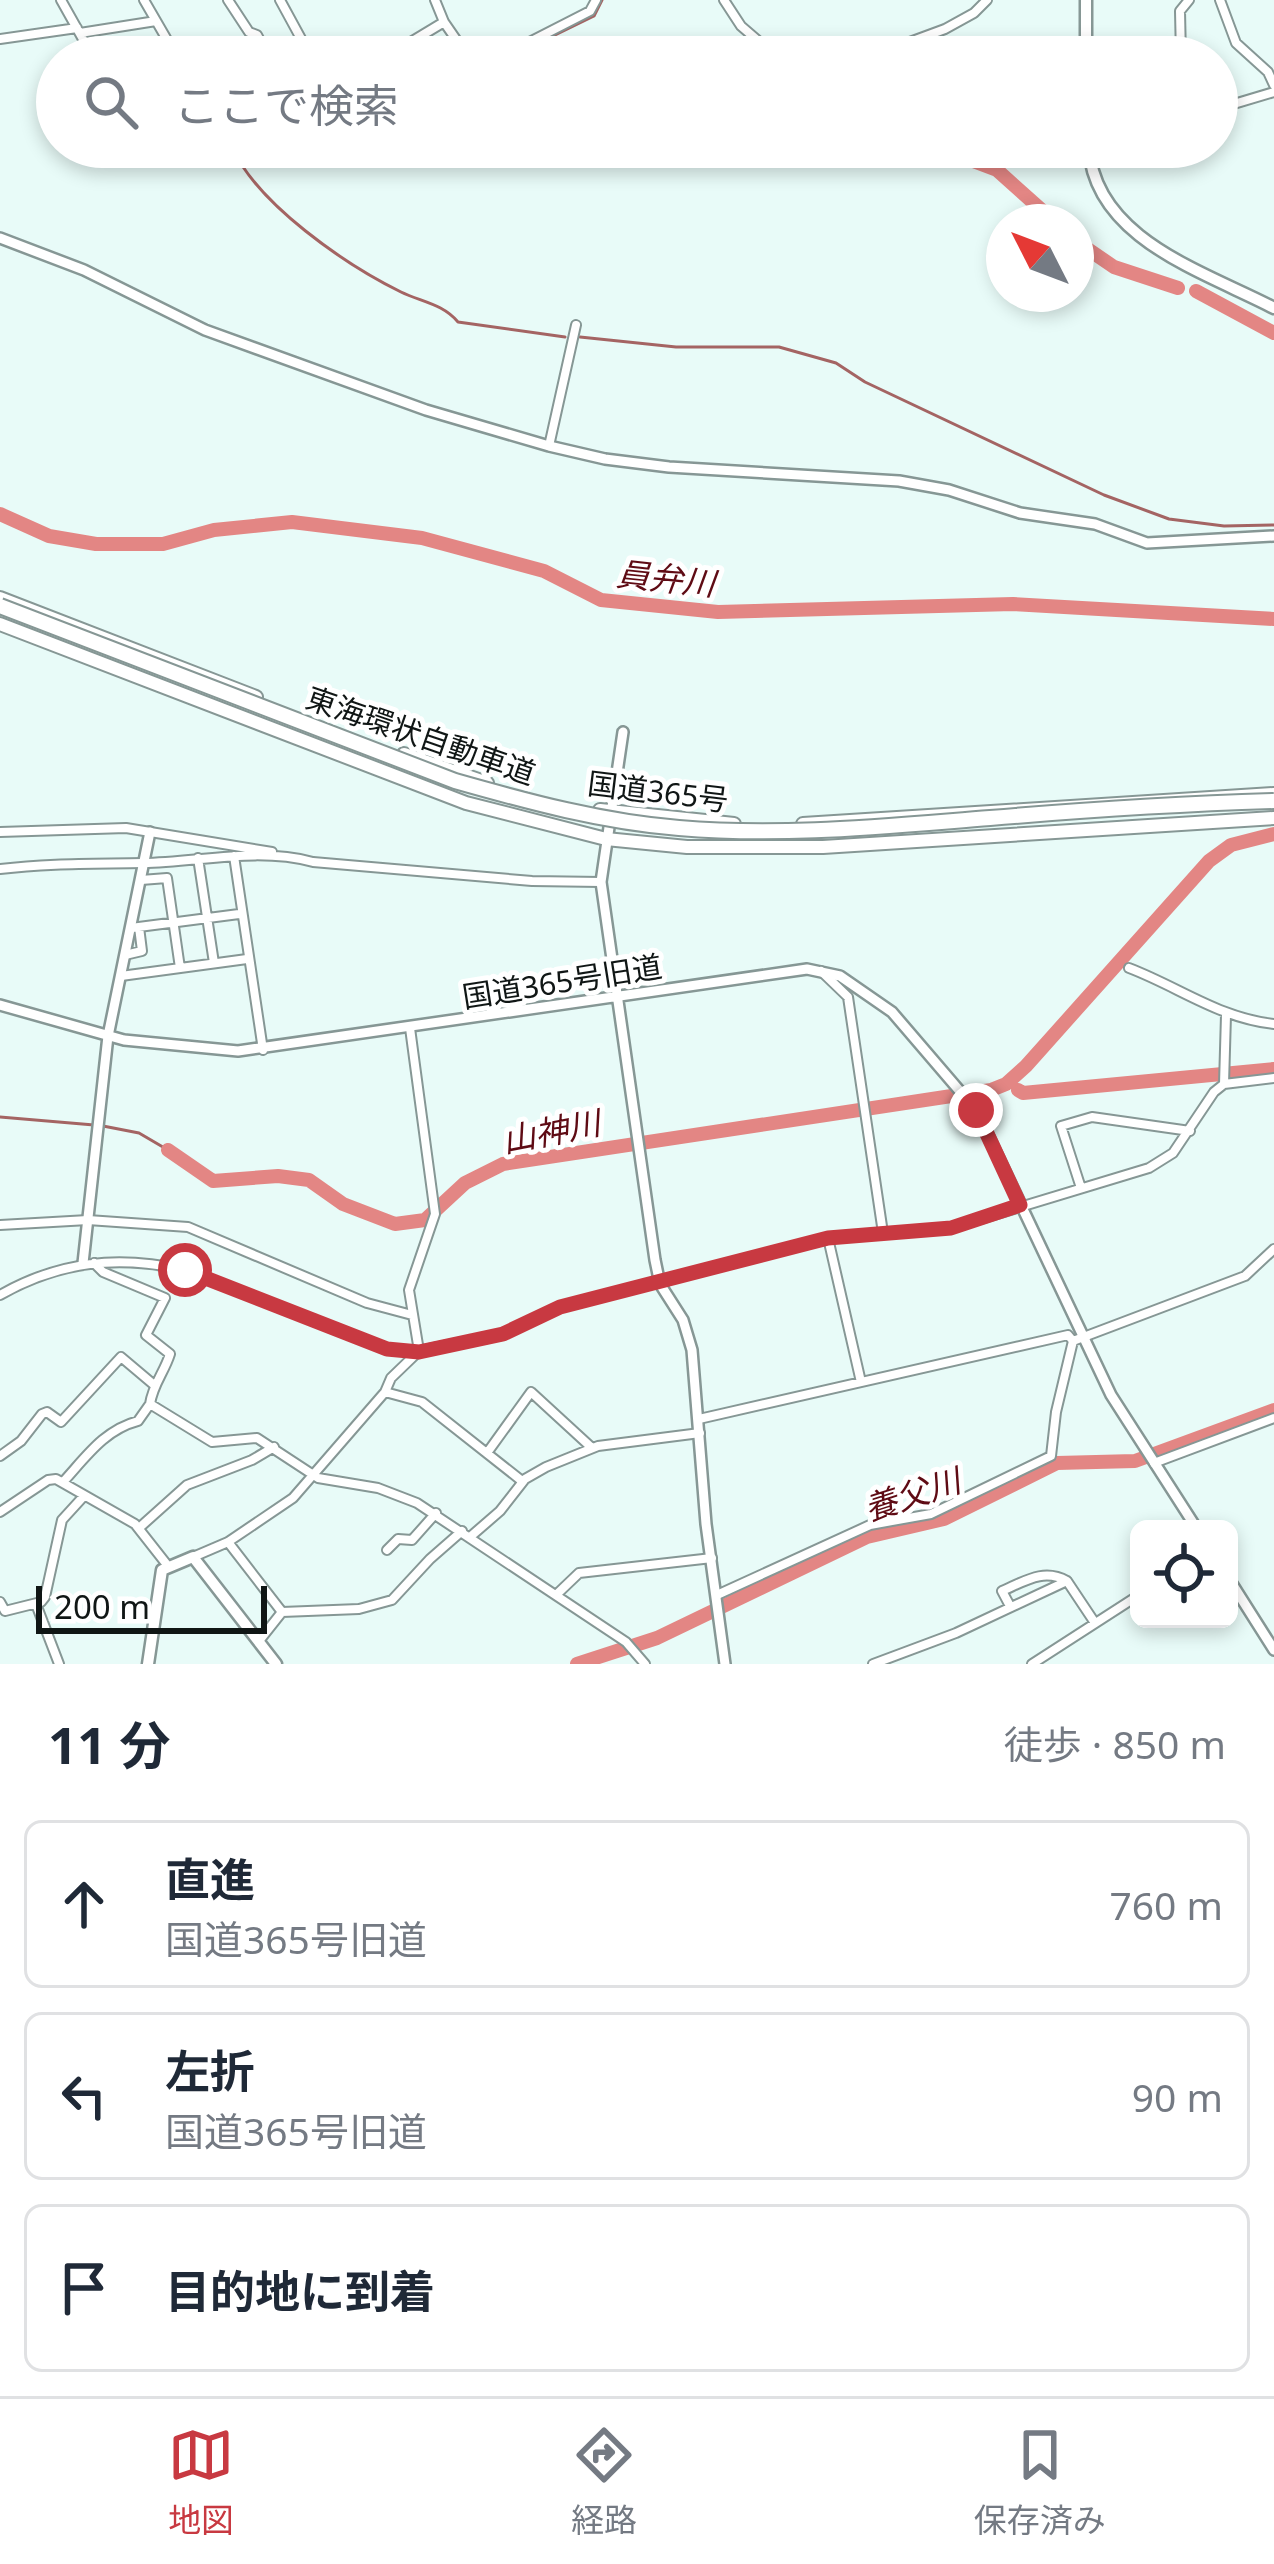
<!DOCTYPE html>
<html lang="ja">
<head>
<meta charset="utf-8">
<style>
	:root { --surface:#fff; --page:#f6f6f7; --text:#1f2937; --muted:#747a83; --line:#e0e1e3; --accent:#c83941 }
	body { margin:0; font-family:"Noto Sans","Noto Sans JP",sans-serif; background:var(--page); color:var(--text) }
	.controls { position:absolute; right:36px; bottom:36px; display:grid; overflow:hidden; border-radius:18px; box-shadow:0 6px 18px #0003 }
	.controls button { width:108px; height:108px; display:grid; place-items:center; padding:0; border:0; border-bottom:3px solid var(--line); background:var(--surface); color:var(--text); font:60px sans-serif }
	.compass { position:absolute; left:986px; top:204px; width:108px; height:108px; border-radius:50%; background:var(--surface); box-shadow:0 6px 18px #0003; rotate:312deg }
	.scale { position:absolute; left:36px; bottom:30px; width:231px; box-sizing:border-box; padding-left:12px; border:6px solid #101615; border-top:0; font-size:33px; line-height:42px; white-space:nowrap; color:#101615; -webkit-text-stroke:9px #fff; paint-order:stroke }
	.stop { position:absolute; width:36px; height:36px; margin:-27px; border:9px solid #c83941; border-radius:50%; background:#fff }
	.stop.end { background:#c83941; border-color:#fff; box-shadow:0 3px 12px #0008 }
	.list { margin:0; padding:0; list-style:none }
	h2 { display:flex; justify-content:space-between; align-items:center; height:156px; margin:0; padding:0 48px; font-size:51px }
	h2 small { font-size:39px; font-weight:400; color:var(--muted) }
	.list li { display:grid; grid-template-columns:78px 1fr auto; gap:36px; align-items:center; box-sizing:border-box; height:168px; margin:0 24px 24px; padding:0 24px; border:3px solid var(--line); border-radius:18px }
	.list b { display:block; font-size:45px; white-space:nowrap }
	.list p { margin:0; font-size:39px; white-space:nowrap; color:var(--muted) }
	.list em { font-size:39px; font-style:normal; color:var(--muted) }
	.icon { flex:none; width:66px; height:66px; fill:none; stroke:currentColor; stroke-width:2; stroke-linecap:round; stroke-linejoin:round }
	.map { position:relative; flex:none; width:1274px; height:1664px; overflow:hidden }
	.search { position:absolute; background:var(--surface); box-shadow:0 6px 18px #0003; left:36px; right:36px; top:36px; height:132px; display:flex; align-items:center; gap:30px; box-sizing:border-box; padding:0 42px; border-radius:66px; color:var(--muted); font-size:45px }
	.sheet { height:732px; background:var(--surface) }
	nav { display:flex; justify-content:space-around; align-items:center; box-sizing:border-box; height:168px; border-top:3px solid var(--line); background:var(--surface); font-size:33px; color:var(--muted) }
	nav a { display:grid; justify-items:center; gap:6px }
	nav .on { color:var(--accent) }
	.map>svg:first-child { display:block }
</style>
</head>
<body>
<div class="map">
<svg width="1274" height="1664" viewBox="0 0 1274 1664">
	<rect width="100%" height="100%" fill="#e8fbf8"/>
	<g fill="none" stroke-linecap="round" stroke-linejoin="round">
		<!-- stream -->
		<path stroke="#a46463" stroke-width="3" d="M155,12L173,44L175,57
			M510,57L594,16L602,0
			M232,147C257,204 346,265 401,292C422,302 443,304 458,322L565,337
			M580,337L676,347H779L836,363L865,382L1104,495L1169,519L1224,526L1274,525
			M0,1117L94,1125
			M103,1126L139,1133L168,1150"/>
		<!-- river -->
		<path stroke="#e38684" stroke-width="14" d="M570,57C597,41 635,45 664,57
			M936,147L997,170L1055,222
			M1076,241L1114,267L1178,288
			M1196,291L1274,333
			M0,514L49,536L96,544H163L214,530L292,522L422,538L544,571L601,600L718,612L1013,604L1274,619
			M1018,1090L1023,1093L1274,1069
			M168,1150L213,1181L278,1176L309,1180L343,1204L395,1224L425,1220L465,1183L503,1164L991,1090L1006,1084L1026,1066L1209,861L1231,845L1274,834
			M577,1664L657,1638L867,1537L944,1519L1057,1463L1135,1461L1274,1410"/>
		<!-- minor casing -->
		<g stroke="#869795" stroke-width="12">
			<path id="minor" d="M61,0L93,57
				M144,0L166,38L170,57
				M228,0L249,32L257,35L269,57
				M280,0L311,57
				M724,0L741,26L763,45L861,54L880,53L945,29L974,13L987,0
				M1220,0L1236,43L1268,72L1274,85
				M444,22L464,51L482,57
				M80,33L156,21
				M0,39L77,28
				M317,57L326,52L329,57
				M386,57L444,22L435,0
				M487,57L506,54L590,11L596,0
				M1181,57L1180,11L1189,0
				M1217,109L1274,92
				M549,446L576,325
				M0,832L126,828L272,852
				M234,856L263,1050
				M198,858L214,963
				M0,869C48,863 94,864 143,863C200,862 257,847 313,862L532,881L601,882
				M141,880L167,878L180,968
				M131,928L239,914
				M125,955L142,951L139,927
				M1129,968C1179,987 1219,1018 1274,1024
				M821,971L848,997L883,1233
				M121,976L247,959
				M1224,1084L1226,1015
				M1081,1188L1061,1126L1092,1117L1190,1131
				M0,1225L88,1220L188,1227L367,1303L412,1315
				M828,1238L861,1382
				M94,1263L103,1272L165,1298L146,1335L170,1354C164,1373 153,1384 150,1404
				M0,1295C60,1261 118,1255 185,1270L387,1349L419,1351L503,1334L560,1307L828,1238L951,1228L1149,1168L1173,1153L1214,1092L1224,1084L1274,1078
				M385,1392L422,1402L522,1481
				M699,1419L1068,1335L1073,1341L1245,1276L1274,1249
				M487,1453L531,1392L592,1448
				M0,1456L21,1441L42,1414L47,1412L61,1422L121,1357L153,1384
				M1154,1463L1274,1418
				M63,1482C86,1457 104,1430 138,1421L150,1404L212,1442L257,1438L318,1478L378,1488L417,1503L626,1642L645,1664
				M0,1512L48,1480L56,1479L135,1524L168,1566
				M139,1528L187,1485L252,1460L274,1447
				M470,1537L500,1511L525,1479L546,1467L598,1446L700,1433
				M228,1542L282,1612
				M387,1550L398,1539L412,1540L436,1513
				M193,1557L228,1542L293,1498L385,1392L391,1378L419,1351L409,1290L435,1214L410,1028
				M556,1595L579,1573L712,1558
				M717,1595L870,1525L931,1514L1051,1456L1056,1412L1073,1341
				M0,1602L5,1611L41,1602L45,1597L62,1520L83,1497
				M36,1604L59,1664
				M1010,1606L1002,1591C1025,1581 1044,1568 1067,1581
				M259,1641L282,1612L359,1609L392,1600L430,1559L462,1531
				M873,1664L956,1633L1067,1581L1095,1623
				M1032,1664L1139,1595"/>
		</g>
		<!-- tertiary casing -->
		<g stroke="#869795" stroke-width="14">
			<path id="tertiary" d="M0,238L84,270L205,330L426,410L549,446L605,459L669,467L899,481L949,490L1020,513L1095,524L1147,543L1274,536
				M623,732L601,882L655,1260L660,1284L683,1320L692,1350L706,1524L725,1664
				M0,1005L124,1040L238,1051L807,969L840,976L892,1012L976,1110L1111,1395L1197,1529
				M83,1263L108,1036L150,832
				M1229,1579L1274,1650"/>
		</g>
		<!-- secondary casing -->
		<g stroke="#869795" stroke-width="15">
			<path id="secondary" d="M148,1664L162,1570L193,1557L276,1664"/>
		</g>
		<!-- primary casing -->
		<g stroke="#869795" stroke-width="15">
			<path id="primary" d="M1086,0V57
				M1089,147C1094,239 1205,272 1274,308"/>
		</g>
		<!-- trunk casing -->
		<g stroke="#869795" stroke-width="16">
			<path id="trunk" d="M0,598L256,697
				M0,624L466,803L606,839L687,847H823L1274,818
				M404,754L487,783
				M600,810L734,824
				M803,824L1274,794"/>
		</g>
		<!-- minor -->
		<use href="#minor" stroke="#fff" stroke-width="8"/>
		<!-- tertiary -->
		<use href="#tertiary" stroke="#fff" stroke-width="9"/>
		<!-- secondary -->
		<use href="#secondary" stroke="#fff" stroke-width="10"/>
		<!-- primary -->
		<use href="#primary" stroke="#fff" stroke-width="10"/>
		<!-- trunk -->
		<use href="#trunk" stroke="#fff" stroke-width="12"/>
		<!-- motorway-bridge casing -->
		<g stroke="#869795" stroke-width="18" stroke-linecap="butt">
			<path id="motorway-bridge" d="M0,606L455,781C529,802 603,822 679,828C783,837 887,826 990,818C1085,810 1179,804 1274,801"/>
		</g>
		<!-- motorway-bridge -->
		<use href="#motorway-bridge" stroke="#fff" stroke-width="14"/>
	</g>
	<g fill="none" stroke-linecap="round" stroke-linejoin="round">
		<!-- route -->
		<path stroke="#c83941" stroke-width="15" d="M185,1270L387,1349L419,1352L503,1334L560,1307L828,1238L951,1228L1020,1205L976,1110"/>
	</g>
	<g text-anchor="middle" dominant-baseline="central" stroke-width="10" stroke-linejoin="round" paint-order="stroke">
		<!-- street labels -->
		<g font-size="30" fill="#101615" stroke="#fff">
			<text transform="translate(421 735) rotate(19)">東海環状自動車道</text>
			<text transform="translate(658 791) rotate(7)">国道365号</text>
			<text transform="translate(562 981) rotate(-9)">国道365号旧道</text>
		</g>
		<!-- water labels -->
		<g font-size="33" font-style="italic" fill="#5f0b14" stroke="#fff">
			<text transform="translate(666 578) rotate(6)">員弁川</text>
			<text transform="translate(551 1131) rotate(-11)">山神川</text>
			<text transform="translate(912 1494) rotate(-18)">養父川</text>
		</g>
	</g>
</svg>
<div class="controls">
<button><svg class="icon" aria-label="locate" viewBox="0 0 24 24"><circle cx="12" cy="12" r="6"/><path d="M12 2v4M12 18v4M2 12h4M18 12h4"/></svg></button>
</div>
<svg class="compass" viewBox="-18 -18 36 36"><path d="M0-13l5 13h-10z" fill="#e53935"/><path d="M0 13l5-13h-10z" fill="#747a83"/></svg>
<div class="scale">200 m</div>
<div class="stop" style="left:185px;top:1270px"></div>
<div class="stop end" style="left:976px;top:1110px"></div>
<div class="search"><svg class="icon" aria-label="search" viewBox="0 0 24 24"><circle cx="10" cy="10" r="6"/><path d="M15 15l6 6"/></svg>ここで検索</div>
</div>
<section class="sheet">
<h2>11 分<small>徒歩 · 850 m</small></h2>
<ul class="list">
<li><svg class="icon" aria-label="ahead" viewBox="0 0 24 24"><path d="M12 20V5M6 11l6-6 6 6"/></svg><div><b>直進</b><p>国道365号旧道</p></div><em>760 m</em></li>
<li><svg class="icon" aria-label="left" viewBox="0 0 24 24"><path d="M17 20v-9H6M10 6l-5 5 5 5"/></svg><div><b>左折</b><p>国道365号旧道</p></div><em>90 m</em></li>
<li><svg class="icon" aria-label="arrive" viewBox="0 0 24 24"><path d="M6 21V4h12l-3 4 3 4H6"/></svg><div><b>目的地に到着</b></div></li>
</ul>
</section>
<nav>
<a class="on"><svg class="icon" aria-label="map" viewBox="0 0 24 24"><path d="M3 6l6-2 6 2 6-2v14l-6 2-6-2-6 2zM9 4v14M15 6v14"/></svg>地図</a>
<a><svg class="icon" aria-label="directions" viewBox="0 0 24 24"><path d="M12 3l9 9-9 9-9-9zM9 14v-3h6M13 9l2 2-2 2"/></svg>経路</a>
<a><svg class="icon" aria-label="saved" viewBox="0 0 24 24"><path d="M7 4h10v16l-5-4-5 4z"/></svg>保存済み</a>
</nav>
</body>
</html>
